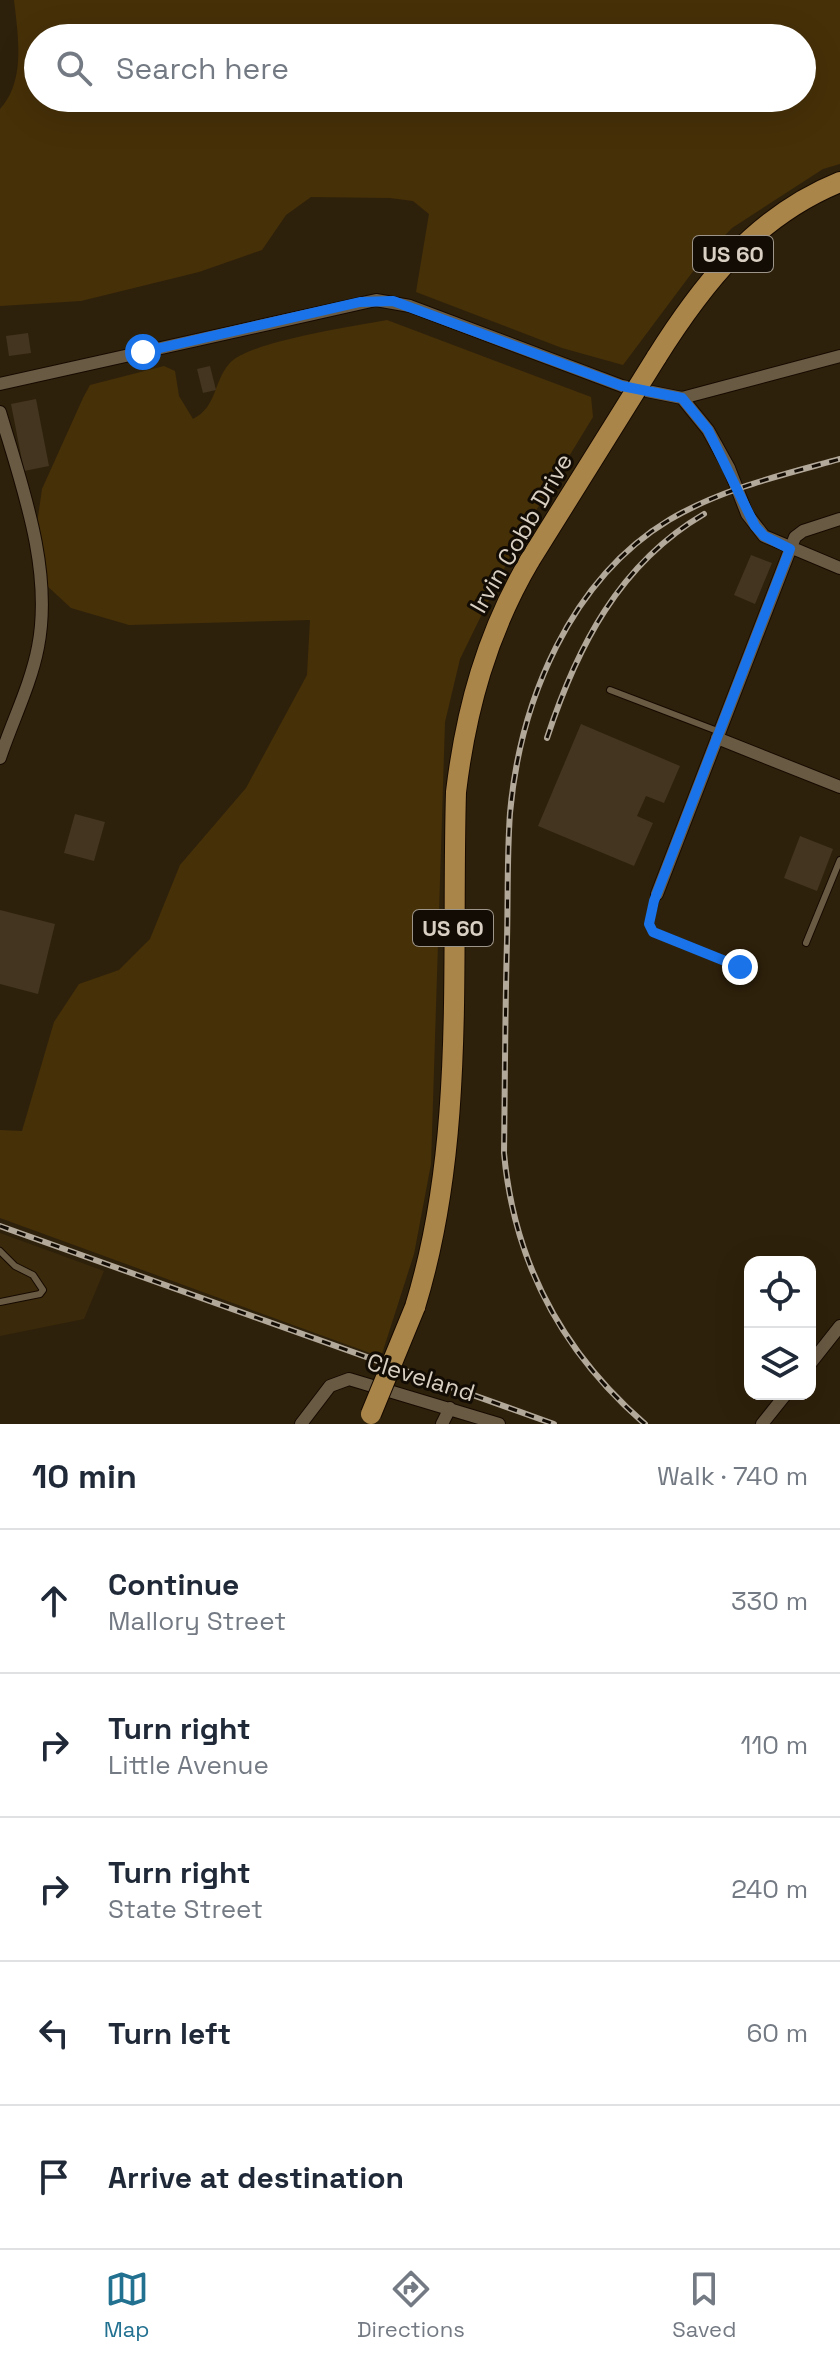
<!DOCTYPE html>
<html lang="en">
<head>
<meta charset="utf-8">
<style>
	:root { --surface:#fff; --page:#f2f2f3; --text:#1f2937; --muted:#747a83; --line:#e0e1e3; --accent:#227191 }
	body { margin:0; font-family:"Space Grotesk",sans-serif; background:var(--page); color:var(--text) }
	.controls { position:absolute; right:24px; bottom:24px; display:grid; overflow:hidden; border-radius:16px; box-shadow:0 8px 32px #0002 }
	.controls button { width:72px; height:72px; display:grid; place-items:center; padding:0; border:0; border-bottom:2px solid var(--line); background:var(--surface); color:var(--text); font:40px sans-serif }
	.stop { position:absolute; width:24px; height:24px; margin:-18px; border:6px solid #1a73e8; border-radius:50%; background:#fff }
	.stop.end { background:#1a73e8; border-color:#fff; box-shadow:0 2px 8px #0008 }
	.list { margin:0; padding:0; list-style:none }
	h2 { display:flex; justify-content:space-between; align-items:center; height:104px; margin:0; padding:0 32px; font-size:34px }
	h2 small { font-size:26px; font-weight:400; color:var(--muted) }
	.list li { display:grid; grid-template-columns:52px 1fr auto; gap:24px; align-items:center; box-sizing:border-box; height:144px; padding:0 32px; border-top:2px solid var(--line) }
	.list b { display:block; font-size:30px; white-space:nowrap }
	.list p { margin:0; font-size:26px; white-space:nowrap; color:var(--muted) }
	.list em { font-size:26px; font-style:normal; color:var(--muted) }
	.icon { flex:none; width:44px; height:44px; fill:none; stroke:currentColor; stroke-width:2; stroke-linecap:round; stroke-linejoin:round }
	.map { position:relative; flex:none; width:840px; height:1424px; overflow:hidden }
	.search { position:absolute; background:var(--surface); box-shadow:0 8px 32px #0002; left:24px; right:24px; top:24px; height:88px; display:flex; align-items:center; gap:20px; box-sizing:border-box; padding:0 28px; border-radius:44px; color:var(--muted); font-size:30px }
	.sheet { height:824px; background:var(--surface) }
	nav { display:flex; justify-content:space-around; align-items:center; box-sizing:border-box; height:112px; border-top:2px solid var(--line); background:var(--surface); font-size:22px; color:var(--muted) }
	nav a { display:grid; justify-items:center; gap:4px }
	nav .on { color:var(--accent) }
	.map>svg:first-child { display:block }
</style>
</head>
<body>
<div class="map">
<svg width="840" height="1424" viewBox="0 0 840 1424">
	<rect width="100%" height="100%" fill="#2e210b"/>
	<!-- built -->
	<path fill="#3a290b" d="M0,1233L104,1271L84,1319L0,1336Z"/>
	<!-- green -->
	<path fill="#463008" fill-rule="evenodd" d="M14,0H840V164L823,169L732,228L703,258L623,365L562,348L416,292L429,214L413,201L390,198L311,197L286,215L262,250L199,272L81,301L0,306V109C26,81 18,35 14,0ZM802,38V98H38V38Z
		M387,320L591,397L593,417L518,540L460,659L445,722L431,1164L414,1254L381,1357L0,1218V1130L22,1131L54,1022L79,984L119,970L150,939L180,865L246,788L307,675L310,620L129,625L71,608L44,583L37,524L42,489L83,398L90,385L164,366L175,371L179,396L193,419C217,407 213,383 229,364C246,342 355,326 387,320Z"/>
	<!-- building -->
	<path fill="#43351f" d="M28,333L31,353L9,356L6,336Z
		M210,366L216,390L203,393L197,369Z
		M36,399L49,466L24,471L11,404Z
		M751,555L772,563L755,604L734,595Z
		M581,724L680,766L664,803L646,796L637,816L653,823L634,866L538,826Z
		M75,814L105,822L94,861L64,853Z
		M800,836L833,849L817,891L784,878Z
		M0,910L55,924L38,994L0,984Z"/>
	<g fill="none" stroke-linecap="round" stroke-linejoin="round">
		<!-- service casing -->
		<g stroke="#160a00" stroke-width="8">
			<path id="service" d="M610,690L720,732
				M657,895L649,924L653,932L740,967
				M806,943L840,860
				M0,1251L15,1266L33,1275L43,1290L40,1294L0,1302"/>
		</g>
		<!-- minor casing -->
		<g stroke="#160a00" stroke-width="14">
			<path id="minor" d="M0,384L376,300L410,306L622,386L682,398L840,356
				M682,398L708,430L729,468L747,514L764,536L840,568
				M0,412C22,486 53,570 38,647C31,684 12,722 0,758
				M717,738L840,787
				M657,894L795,537L803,531L840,519
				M810,1364L840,1326
				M301,1424L330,1386L349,1379L499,1424
				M442,1424L450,1408
				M762,1424L786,1394"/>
		</g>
		<!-- primary casing -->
		<g stroke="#160a00" stroke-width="22">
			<path id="primary" d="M656,358C703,283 756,216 840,182
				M415,1307C466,1142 451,964 456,792C466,709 487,633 530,560"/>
		</g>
		<!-- service -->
		<use href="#service" stroke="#695a43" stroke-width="6"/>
		<!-- minor -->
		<use href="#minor" stroke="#695a43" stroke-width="12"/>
		<!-- primary -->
		<use href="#primary" stroke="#aa854a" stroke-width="20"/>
		<!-- rail casing -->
		<g stroke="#b3a99a" stroke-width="6">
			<path id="rail" d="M547,738C577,647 619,564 704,514
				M0,1226L554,1424
				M645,1424C562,1352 514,1263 504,1153C505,1082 505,1012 507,941C508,898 507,856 510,813C520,701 570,580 669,520C721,489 782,475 840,459"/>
		</g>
		<!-- rail -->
		<use href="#rail" stroke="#120c04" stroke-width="3" stroke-dasharray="9" stroke-linecap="butt"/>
		<!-- primary-bridge casing -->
		<g stroke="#160a00" stroke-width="22" stroke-linecap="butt">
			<path id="primary-bridge" d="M530,560L656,358
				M371,1414L415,1307"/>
		</g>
		<!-- primary-bridge -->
		<use href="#primary-bridge" stroke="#aa854a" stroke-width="20"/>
	</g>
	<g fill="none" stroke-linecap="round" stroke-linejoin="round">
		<!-- route -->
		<path stroke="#1a73e8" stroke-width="10" d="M143,352L360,302L393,301L622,386L682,398L708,430L755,526L764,536L790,549L654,901L649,924L653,932L740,967"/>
	</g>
	<g text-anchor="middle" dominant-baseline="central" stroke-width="6" stroke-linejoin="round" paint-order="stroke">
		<!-- shield labels -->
		<g fill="#120c04" stroke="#9d958a" stroke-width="2">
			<rect x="693" y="236" width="80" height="36" rx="6"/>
			<rect x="413" y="910" width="80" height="36" rx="6"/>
		</g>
		<g font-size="22" font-weight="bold" fill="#d9d0c3">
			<text x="733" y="254">US 60</text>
			<text x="453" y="928">US 60</text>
		</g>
		<!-- street labels -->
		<g font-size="24" fill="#d9d0c3" stroke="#120c04">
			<text transform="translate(521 533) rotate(-60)">Irvin Cobb Drive</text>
			<text transform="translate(421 1377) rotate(17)">Cleveland</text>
		</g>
	</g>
</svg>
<div class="controls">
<button><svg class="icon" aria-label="locate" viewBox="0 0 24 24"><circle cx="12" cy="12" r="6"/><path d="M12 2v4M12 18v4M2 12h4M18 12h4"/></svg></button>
<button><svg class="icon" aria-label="layers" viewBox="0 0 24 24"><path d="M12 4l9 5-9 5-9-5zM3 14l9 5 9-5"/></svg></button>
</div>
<div class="stop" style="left:143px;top:352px"></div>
<div class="stop end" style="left:740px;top:967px"></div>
<div class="search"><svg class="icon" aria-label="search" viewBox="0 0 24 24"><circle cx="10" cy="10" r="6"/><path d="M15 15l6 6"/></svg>Search here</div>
</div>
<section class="sheet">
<h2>10 min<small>Walk · 740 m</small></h2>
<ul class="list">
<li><svg class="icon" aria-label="ahead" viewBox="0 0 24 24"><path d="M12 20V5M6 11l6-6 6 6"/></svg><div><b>Continue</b><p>Mallory Street</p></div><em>330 m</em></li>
<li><svg class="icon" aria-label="right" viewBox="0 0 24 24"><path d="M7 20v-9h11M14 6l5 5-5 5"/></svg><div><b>Turn right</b><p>Little Avenue</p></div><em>110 m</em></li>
<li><svg class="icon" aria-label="right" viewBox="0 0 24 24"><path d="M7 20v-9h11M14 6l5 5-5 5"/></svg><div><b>Turn right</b><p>State Street</p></div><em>240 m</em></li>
<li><svg class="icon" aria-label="left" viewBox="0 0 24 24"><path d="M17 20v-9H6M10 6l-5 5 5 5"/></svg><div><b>Turn left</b></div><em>60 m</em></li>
<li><svg class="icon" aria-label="arrive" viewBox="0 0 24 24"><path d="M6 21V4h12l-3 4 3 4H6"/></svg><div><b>Arrive at destination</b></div></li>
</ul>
</section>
<nav>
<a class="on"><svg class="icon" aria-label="map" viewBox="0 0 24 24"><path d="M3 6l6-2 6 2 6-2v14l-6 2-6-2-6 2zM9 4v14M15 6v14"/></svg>Map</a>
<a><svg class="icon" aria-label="directions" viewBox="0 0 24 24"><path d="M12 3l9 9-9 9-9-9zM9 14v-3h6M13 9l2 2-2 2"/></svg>Directions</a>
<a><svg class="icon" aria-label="saved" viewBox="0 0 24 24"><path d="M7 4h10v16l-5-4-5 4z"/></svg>Saved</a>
</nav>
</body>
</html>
